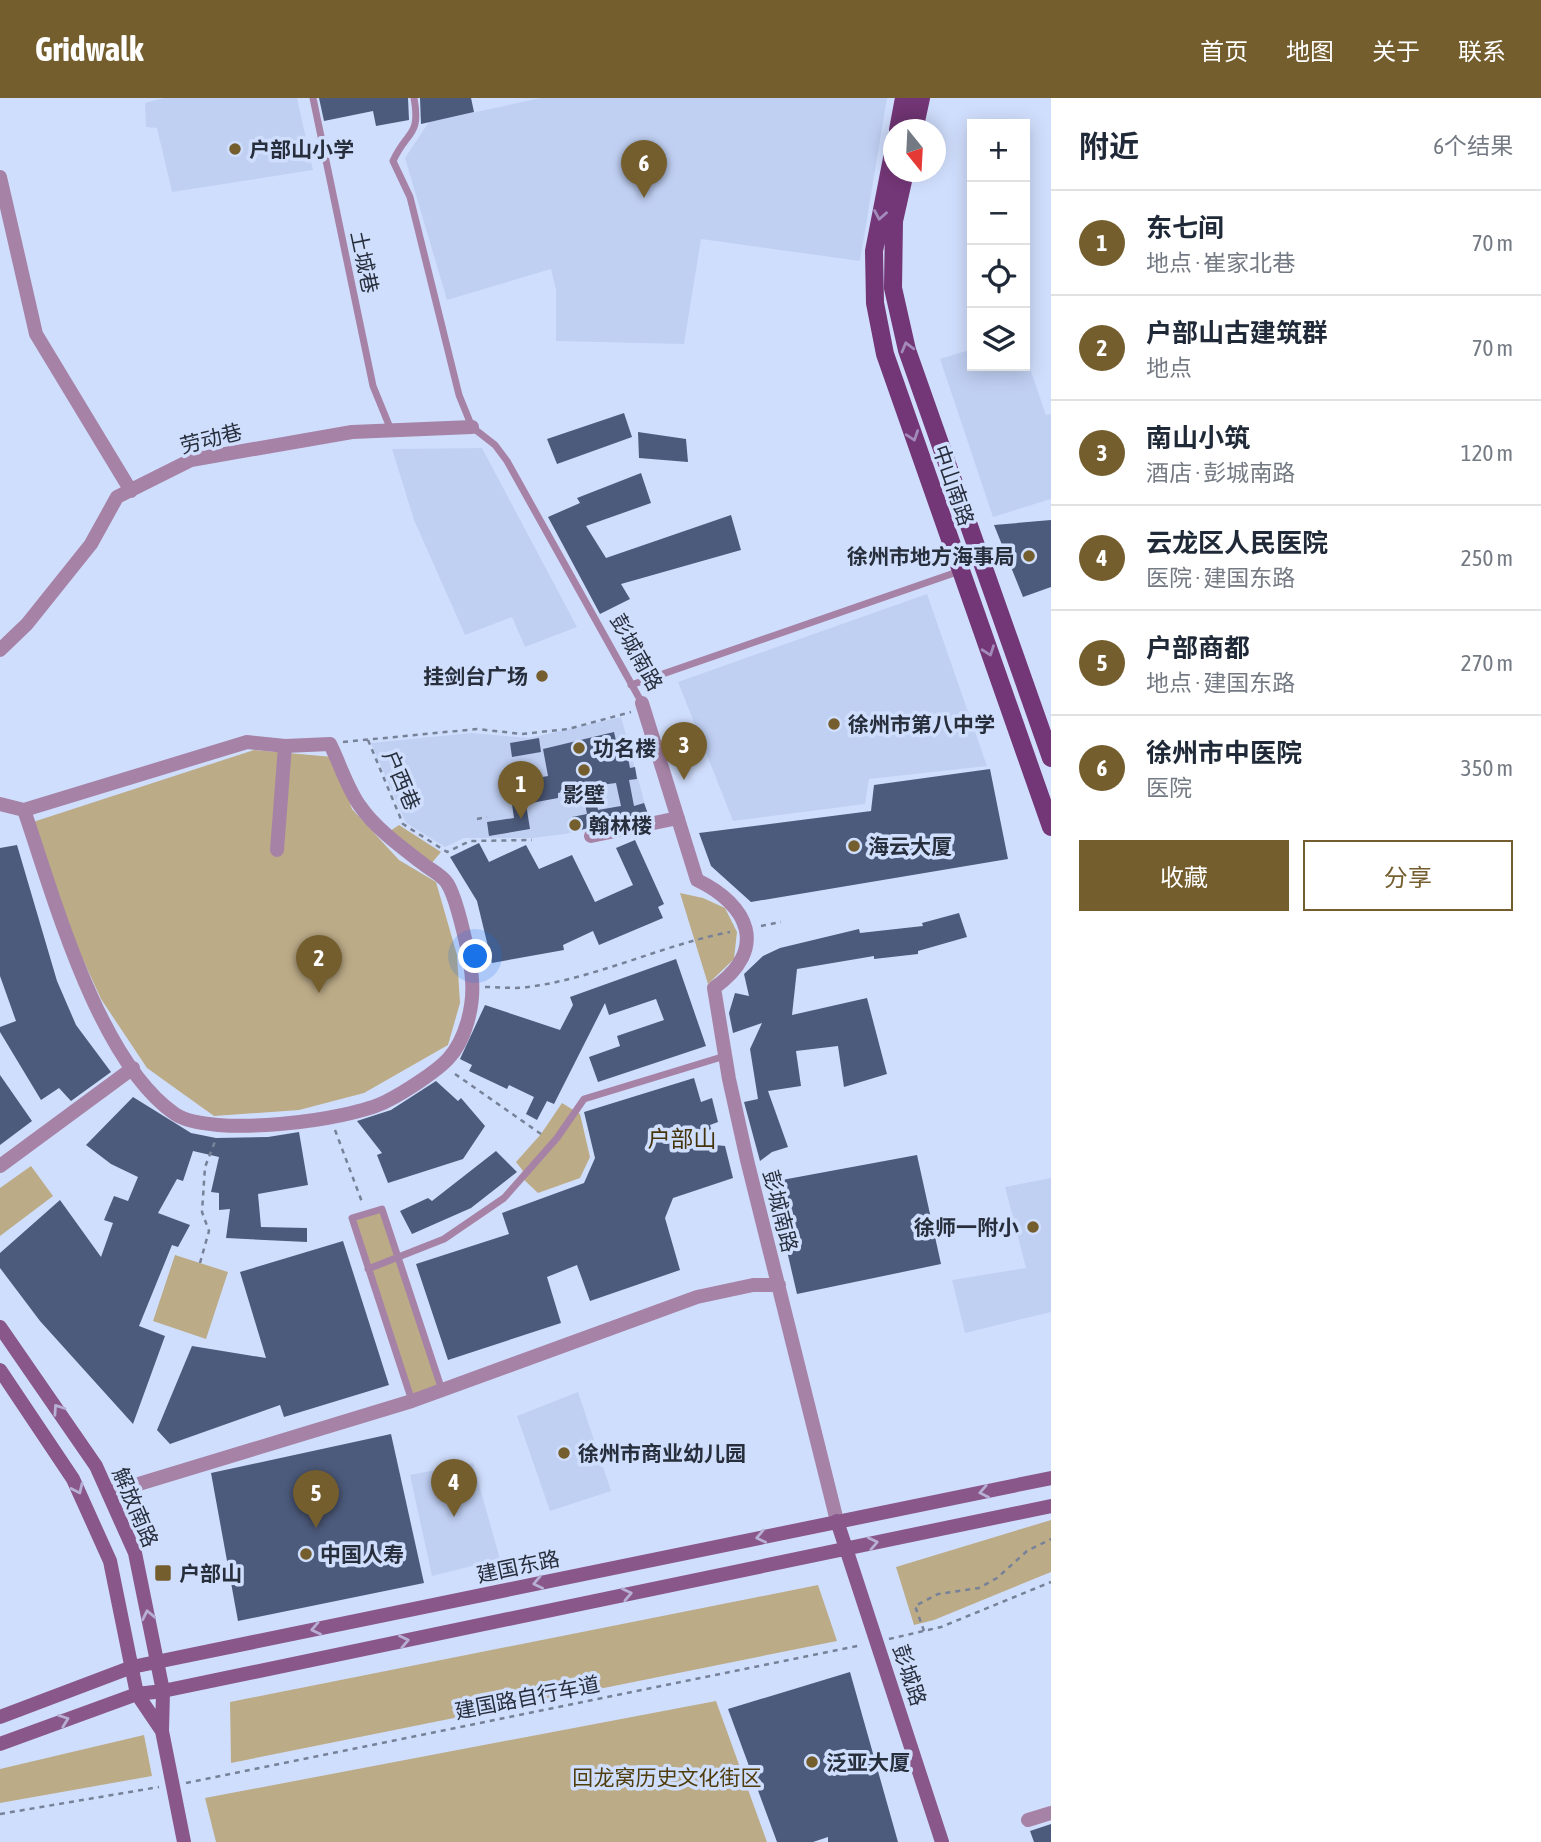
<!DOCTYPE html>
<html lang="zh">
<head>
<meta charset="utf-8">
<style>
	:root { --surface:#fff; --page:#f2f2f3; --text:#1f2937; --muted:#747a83; --line:#e0e1e3; --accent:#745e2e }
	body { margin:0; font-family:"Asap Condensed","Noto Sans SC",sans-serif; background:var(--page); color:var(--text) }
	.controls { position:absolute; right:21px; top:21px; display:grid; overflow:hidden; border-radius:0px; box-shadow:0 4px 18px #0003 }
	.controls button { width:63px; height:63px; display:grid; place-items:center; padding:0; border:0; border-bottom:2px solid var(--line); background:var(--surface); color:var(--text); font:35px sans-serif }
	.compass { position:absolute; left:883px; top:21px; width:63px; height:63px; border-radius:50%; background:var(--surface); box-shadow:0 4px 18px #0003; rotate:162deg }
	.you { position:absolute; left:476px; top:859px; width:24px; height:24px; margin:-18px; border:5px solid #fff; border-radius:50%; background:#1a73e8; box-shadow:0 0 0 10px #1a73e833 }
	.badge { display:grid; place-items:center; width:46px; height:46px; border-radius:50%; background:var(--accent); color:#fff; font-size:23px; font-weight:700 }
	.pin { position:absolute; translate:-50% -58px; filter:drop-shadow(0 2px 4px #0008) }
	.pin::after { content:''; position:absolute; top:37px; width:24px; height:21px; background:inherit; clip-path:polygon(0 0,100% 0,50% 100%) }
	.list { margin:0; padding:0; list-style:none }
	h2 { display:flex; justify-content:space-between; align-items:center; height:91px; margin:0; padding:0 28px; font-size:30px }
	h2 small { font-size:23px; font-weight:400; color:var(--muted) }
	.list li { display:grid; grid-template-columns:46px 1fr auto; gap:21px; align-items:center; box-sizing:border-box; height:105px; padding:0 28px; border-top:2px solid var(--line) }
	.list b { display:block; font-size:26px; white-space:nowrap }
	.list p { margin:0; font-size:23px; white-space:nowrap; color:var(--muted) }
	.list em { font-size:23px; font-style:normal; color:var(--muted) }
	.actions { display:flex; gap:14px; padding:21px 28px }
	.actions a { flex:1; padding:16px 0; border:2px solid var(--accent); border-radius:0px; text-align:center; font-size:24px; color:var(--accent) }
	.actions .main { background:var(--accent); color:#fff }
	.icon { flex:none; width:38px; height:38px; fill:none; stroke:currentColor; stroke-width:2; stroke-linecap:round; stroke-linejoin:round }
	.map { position:relative; flex:none; width:1051px; height:1744px; overflow:hidden }
	header { display:flex; align-items:center; gap:42px; box-sizing:border-box; height:98px; padding:0 35px; background:var(--accent); color:#fff }
	header strong { font-size:33px }
	nav { display:flex; gap:38px; margin-inline-start:auto; font-size:24px }
	main { display:flex }
	aside { flex:1; background:var(--surface) }
	.map>svg:first-child { display:block }
</style>
</head>
<body>
<header>
<strong>Gridwalk</strong>
<nav><a>首页</a><a>地图</a><a>关于</a><a>联系</a></nav>
</header>
<main>
<div class="map">
<svg width="1051" height="1744" viewBox="0 0 1051 1744">
	<rect width="100%" height="100%" fill="#d0defd"/>
	<!-- built -->
	<path fill="#c0d0f3" d="M164,0H297L313,72L172,94L157,30L146,29L145,5Z
		M541,0H887L860,163L701,141L684,246L556,243V192L551,171L447,202L405,60L429,24Z
		M972,251V268H1025V256L1046,317L1051,316V401L993,419L940,261Z
		M482,350L577,529L525,549L512,519L465,537L414,422L392,351Z
		M927,496L987,668L869,681L865,706L733,723L678,584Z
		M621,619L648,717L565,736L533,740H464L445,749L406,725L371,645L471,635L530,640Z
		M1051,1080V1214L965,1235L952,1182L1026,1170L1005,1089Z
		M578,1294L611,1393L550,1413L517,1318Z
		M473,1365L500,1461L432,1478L410,1377Z"/>
	<!-- green -->
	<path fill="#bcab87" d="M254,652L333,659L352,711L399,762L436,784L457,857L460,905L448,947L364,995L299,1012L214,1018L147,970L101,901L74,842L33,724Z
		M399,727L441,754L430,767L390,733Z
		M680,795L703,800L725,810L737,834L734,861L708,886Z
		M562,1005L580,1016L590,1059L580,1080L538,1095L520,1078L523,1073L516,1064L541,1036Z
		M31,1068L53,1098L0,1138V1090Z
		M382,1111L440,1288L410,1297L352,1120Z
		M175,1157L228,1174L206,1241L153,1223Z
		M1051,1422V1474L934,1522L914,1527L896,1469Z
		M818,1487L837,1543L231,1665L230,1604Z
		M716,1603L767,1744H216L205,1700Z
		M144,1637L152,1678L0,1705V1671Z"/>
	<!-- building -->
	<path fill="#4c5a7b" fill-rule="evenodd" d="M319,0H408L409,22L376,28L373,13L324,23Z
		M420,0H471L474,14L421,26Z
		M624,315L632,339L557,366L547,341Z
		M638,334L686,341L688,364L639,360Z
		M641,375L651,405L586,428L606,460L731,417L741,452L621,486L630,501L600,516L548,419L580,405L577,400Z
		M1051,422V489L1023,499L994,427Z
		M614,634L618,651L626,649L630,670L635,669L637,681L629,682L634,708L644,705L648,716L576,733L572,719L587,716L582,690L558,695V700L526,706L530,731L489,738L487,724L514,720L509,685L548,678L543,651ZM616,685L621,708L598,712L593,688Z
		M539,640L541,654L512,659L510,645Z
		M990,671L1008,761L751,804L711,768L699,735L871,713L874,687Z
		M635,742L664,806L658,809L663,820L599,847L593,833L563,847L564,852L492,865L477,803L450,759L479,745L489,764L526,747L539,771L572,757L595,804L633,787L616,750Z
		M17,747L57,883L76,927L111,974L71,1003L59,990L41,1002L0,934V929L16,923L0,878V750Z
		M959,815L967,839L918,853V856L874,861V858L797,871L792,917L867,900L887,976L844,989L838,948L796,953L801,988L768,993L788,1049L772,1054L760,1063L744,1004L758,1001L750,951L762,925L733,935L729,915L735,895L749,898L744,876L763,858L780,850L859,831L860,835L923,828L922,825Z
		M676,861L706,948L598,984L589,959L620,948L617,938L664,922L656,901L609,917L605,905L554,1006L547,1003L537,1022L526,1016L534,999L509,987L507,991L469,973L472,967L460,961L485,907L560,932L573,907L570,899Z
		M0,977L32,1023L0,1047Z
		M694,980L701,1004L712,1000L718,1024L710,1027L715,1047L725,1048L733,1080L673,1100L665,1120L680,1172L590,1203L577,1167L547,1179L561,1225L448,1262L416,1166L509,1136L502,1115L584,1085L595,1060L584,1014Z
		M436,983L458,1003L461,1000L485,1028L463,1061L388,1085L377,1057L382,1055L357,1023L391,1012Z
		M133,999L191,1035L216,1040L268,1039L299,1034L308,1087L258,1096L261,1129L307,1130V1144L226,1140L230,1111L219,1112V1095L211,1094L219,1059L193,1053L183,1083L177,1081L158,1115L190,1127L178,1149L172,1147L139,1228L165,1238L133,1326L40,1223L0,1170V1155L60,1102L101,1159L113,1125L104,1122L114,1098L128,1103L138,1079L111,1066L86,1047Z
		M496,1053L517,1074L471,1110L412,1136L400,1113L428,1100L432,1103Z
		M917,1057L941,1166L797,1196L771,1084Z
		M343,1143L389,1287L284,1319L280,1307L170,1346L157,1332L192,1248L266,1260L240,1174Z
		M391,1336L424,1485L238,1523L211,1375Z
		M850,1574L898,1744H828V1739L813,1744H777L728,1611Z
		M1051,1726V1744H1034L1030,1733Z"/>
	<g fill="none" stroke-linecap="round" stroke-linejoin="round">
		<!-- path -->
		<path stroke="#778298" stroke-width="2.5" stroke-dasharray="5 5" stroke-linecap="butt" d="M368,642L403,726L447,754L470,743L532,742
			M343,644L477,631L522,636L568,631L631,614
			M477,721L487,719
			M761,828L781,824
			M485,889C500,889 514,891 528,889C597,880 662,847 730,834
			M455,976L541,1036
			M335,1032L362,1104
			M200,1165L209,1133L202,1114L205,1069L216,1041
			M924,1533L915,1508L938,1496L979,1490L997,1480L1027,1453L1051,1441
			M889,1541L941,1529L1051,1484
			M186,1685L862,1547
			M0,1716L159,1689"/>
		<!-- lane -->
		<path stroke="#a683a6" stroke-width="7" d="M313,0L373,288L391,332
			M414,0C421,39 407,32 393,63L410,99L459,297L472,329L495,347L507,363L642,605
			M631,587L960,473
			M368,1171L444,1141L504,1100L557,1040L584,1001L725,958
			M412,1303L352,1120L382,1111L442,1292"/>
		<!-- street -->
		<path stroke="#a683a6" stroke-width="14" d="M0,79L36,236L131,393
			M0,552L27,526L91,446L117,399L191,362L352,334L472,329
			M642,605L697,782C749,807 769,851 714,890L729,981L747,1062L837,1423
			M0,706L24,712L247,644L285,648L330,646C340,666 347,690 360,708C375,730 401,749 422,765C429,771 442,777 447,785C457,800 471,862 472,882C474,907 466,942 448,961C436,974 403,995 387,1003C349,1023 211,1040 175,1016C98,963 54,799 24,712
			M591,738L678,720
			M277,752L285,648
			M0,1068L133,970
			M109,1395L412,1303L697,1199L753,1187H779
			M1028,1722L1051,1715"/>
		<!-- secondary -->
		<path stroke="#89578a" stroke-width="14" d="M0,1229L96,1368L135,1455L163,1593L162,1633L184,1744
			M0,1272L73,1381L110,1463L137,1596L162,1633
			M837,1423L942,1744
			M0,1619L132,1569L1051,1380
			M0,1646L137,1596L163,1593L1051,1408"/>
		<!-- primary -->
		<path stroke="#733676" stroke-width="18" d="M898,32L904,0
			M914,32L921,0
			M894,50L874,153L875,205L885,256L1051,729
			M905,74L894,123L893,190L907,252L1051,660"/>
	</g>
	<!-- one-way arrows -->
	<defs><path id="oneway-chevron" d="M-2-3.5L2.5 0L-2 3.5" fill="none" stroke-width="1.6" stroke-linecap="round" stroke-linejoin="round" transform="scale(1.75)"/></defs>
	<g stroke="#a28aba">
		<use href="#oneway-chevron" transform="translate(880 117) rotate(100)"/>
		<use href="#oneway-chevron" transform="translate(907 249) rotate(-105)"/>
		<use href="#oneway-chevron" transform="translate(913 338) rotate(71)"/>
		<use href="#oneway-chevron" transform="translate(989 553) rotate(70)"/>
	</g>
	<g stroke="#b7afd5">
		<use href="#oneway-chevron" transform="translate(58 1311) rotate(-124)"/>
		<use href="#oneway-chevron" transform="translate(78 1391) rotate(65)"/>
		<use href="#oneway-chevron" transform="translate(984 1394) rotate(169)"/>
		<use href="#oneway-chevron" transform="translate(761 1439) rotate(168)"/>
		<use href="#oneway-chevron" transform="translate(873 1445) rotate(-12)"/>
		<use href="#oneway-chevron" transform="translate(538 1485) rotate(168)"/>
		<use href="#oneway-chevron" transform="translate(627 1496) rotate(-12)"/>
		<use href="#oneway-chevron" transform="translate(148 1517) rotate(-102)"/>
		<use href="#oneway-chevron" transform="translate(316 1531) rotate(168)"/>
		<use href="#oneway-chevron" transform="translate(404 1543) rotate(-12)"/>
		<use href="#oneway-chevron" transform="translate(64 1622) rotate(-20)"/>
	</g>
	<!-- markers -->
	<g fill="#745e2e" stroke="#d0defd" stroke-width="2.5">
		<circle cx="235" cy="51" r="7"/>
		<circle cx="1029" cy="458" r="7"/>
		<circle cx="542" cy="578" r="7"/>
		<circle cx="834" cy="626" r="7"/>
		<circle cx="579" cy="650" r="7"/>
		<circle cx="584" cy="672" r="7"/>
		<circle cx="575" cy="727" r="7"/>
		<circle cx="854" cy="748" r="7"/>
		<circle cx="1033" cy="1129" r="7"/>
		<circle cx="564" cy="1355" r="7"/>
		<circle cx="306" cy="1456" r="7"/>
		<rect x="154" y="1466" width="18" height="18" rx="3.5"/>
		<circle cx="812" cy="1664" r="7"/>
	</g>
	<g text-anchor="middle" dominant-baseline="central" stroke-width="7" stroke-linejoin="round" paint-order="stroke">
		<!-- poi labels -->
		<g font-size="21" font-weight="bold" fill="#272e3c" stroke="#d0defd" text-anchor="start">
			<text x="249" y="51">户部山小学</text>
			<text x="1015" y="458" text-anchor="end">徐州市地方海事局</text>
			<text x="528" y="578" text-anchor="end">挂剑台广场</text>
			<text x="848" y="626">徐州市第八中学</text>
			<text x="593" y="650">功名楼</text>
			<text x="584" y="696" text-anchor="middle">影壁</text>
			<text x="589" y="727">翰林楼</text>
			<text x="868" y="748">海云大厦</text>
			<text x="1019" y="1129" text-anchor="end">徐师一附小</text>
			<text x="578" y="1355">徐州市商业幼儿园</text>
			<text x="320" y="1456">中国人寿</text>
			<text x="179" y="1475">户部山</text>
			<text x="826" y="1664">泛亚大厦</text>
		</g>
		<!-- street labels -->
		<g font-size="21" fill="#272e3c" stroke="#d0defd">
			<text transform="translate(365 164) rotate(78)">土城巷</text>
			<text transform="translate(211 340) rotate(-14)">劳动巷</text>
			<text transform="translate(954 387) rotate(71)">中山南路</text>
			<text transform="translate(637 554) rotate(61)">彭城南路</text>
			<text transform="translate(402 682) rotate(67)">户西巷</text>
			<text transform="translate(781 1113) rotate(76)">彭城南路</text>
			<text transform="translate(136 1409) rotate(67)">解放南路</text>
			<text transform="translate(518 1468) rotate(-12)">建国东路</text>
			<text transform="translate(910 1577) rotate(72)">彭城路</text>
			<text transform="translate(527 1599) rotate(-11)">建国路自行车道</text>
		</g>
		<!-- park labels -->
		<g font-size="21" fill="#503d0c" stroke="#d0defd">
			<text x="667" y="1679">回龙窝历史文化街区</text>
		</g>
		<!-- neighbourhood labels -->
		<g font-size="23" fill="#44340b" stroke="#d0defd">
			<text x="682" y="1041">户部山</text>
		</g>
	</g>
</svg>
<div class="controls">
<button>+</button>
<button>−</button>
<button><svg class="icon" aria-label="locate" viewBox="0 0 24 24"><circle cx="12" cy="12" r="6"/><path d="M12 2v4M12 18v4M2 12h4M18 12h4"/></svg></button>
<button><svg class="icon" aria-label="layers" viewBox="0 0 24 24"><path d="M12 4l9 5-9 5-9-5zM3 14l9 5 9-5"/></svg></button>
</div>
<svg class="compass" viewBox="-18 -18 36 36"><path d="M0-13l5 13h-10z" fill="#e53935"/><path d="M0 13l5-13h-10z" fill="#747a83"/></svg>
<div class="you"></div>
<div class="pin badge" style="left:521px;top:721px">1</div>
<div class="pin badge" style="left:319px;top:895px">2</div>
<div class="pin badge" style="left:684px;top:682px">3</div>
<div class="pin badge" style="left:454px;top:1419px">4</div>
<div class="pin badge" style="left:316px;top:1430px">5</div>
<div class="pin badge" style="left:644px;top:100px">6</div>
</div>
<aside>
<h2>附近<small>6个结果</small></h2>
<ul class="list">
<li><span class="badge">1</span><div><b>东七间</b><p>地点 · 崔家北巷</p></div><em>70 m</em></li>
<li><span class="badge">2</span><div><b>户部山古建筑群</b><p>地点</p></div><em>70 m</em></li>
<li><span class="badge">3</span><div><b>南山小筑</b><p>酒店 · 彭城南路</p></div><em>120 m</em></li>
<li><span class="badge">4</span><div><b>云龙区人民医院</b><p>医院 · 建国东路</p></div><em>250 m</em></li>
<li><span class="badge">5</span><div><b>户部商都</b><p>地点 · 建国东路</p></div><em>270 m</em></li>
<li><span class="badge">6</span><div><b>徐州市中医院</b><p>医院</p></div><em>350 m</em></li>
</ul>
<div class="actions"><a class="main">收藏</a><a>分享</a></div>
</aside>
</main>
</body>
</html>
